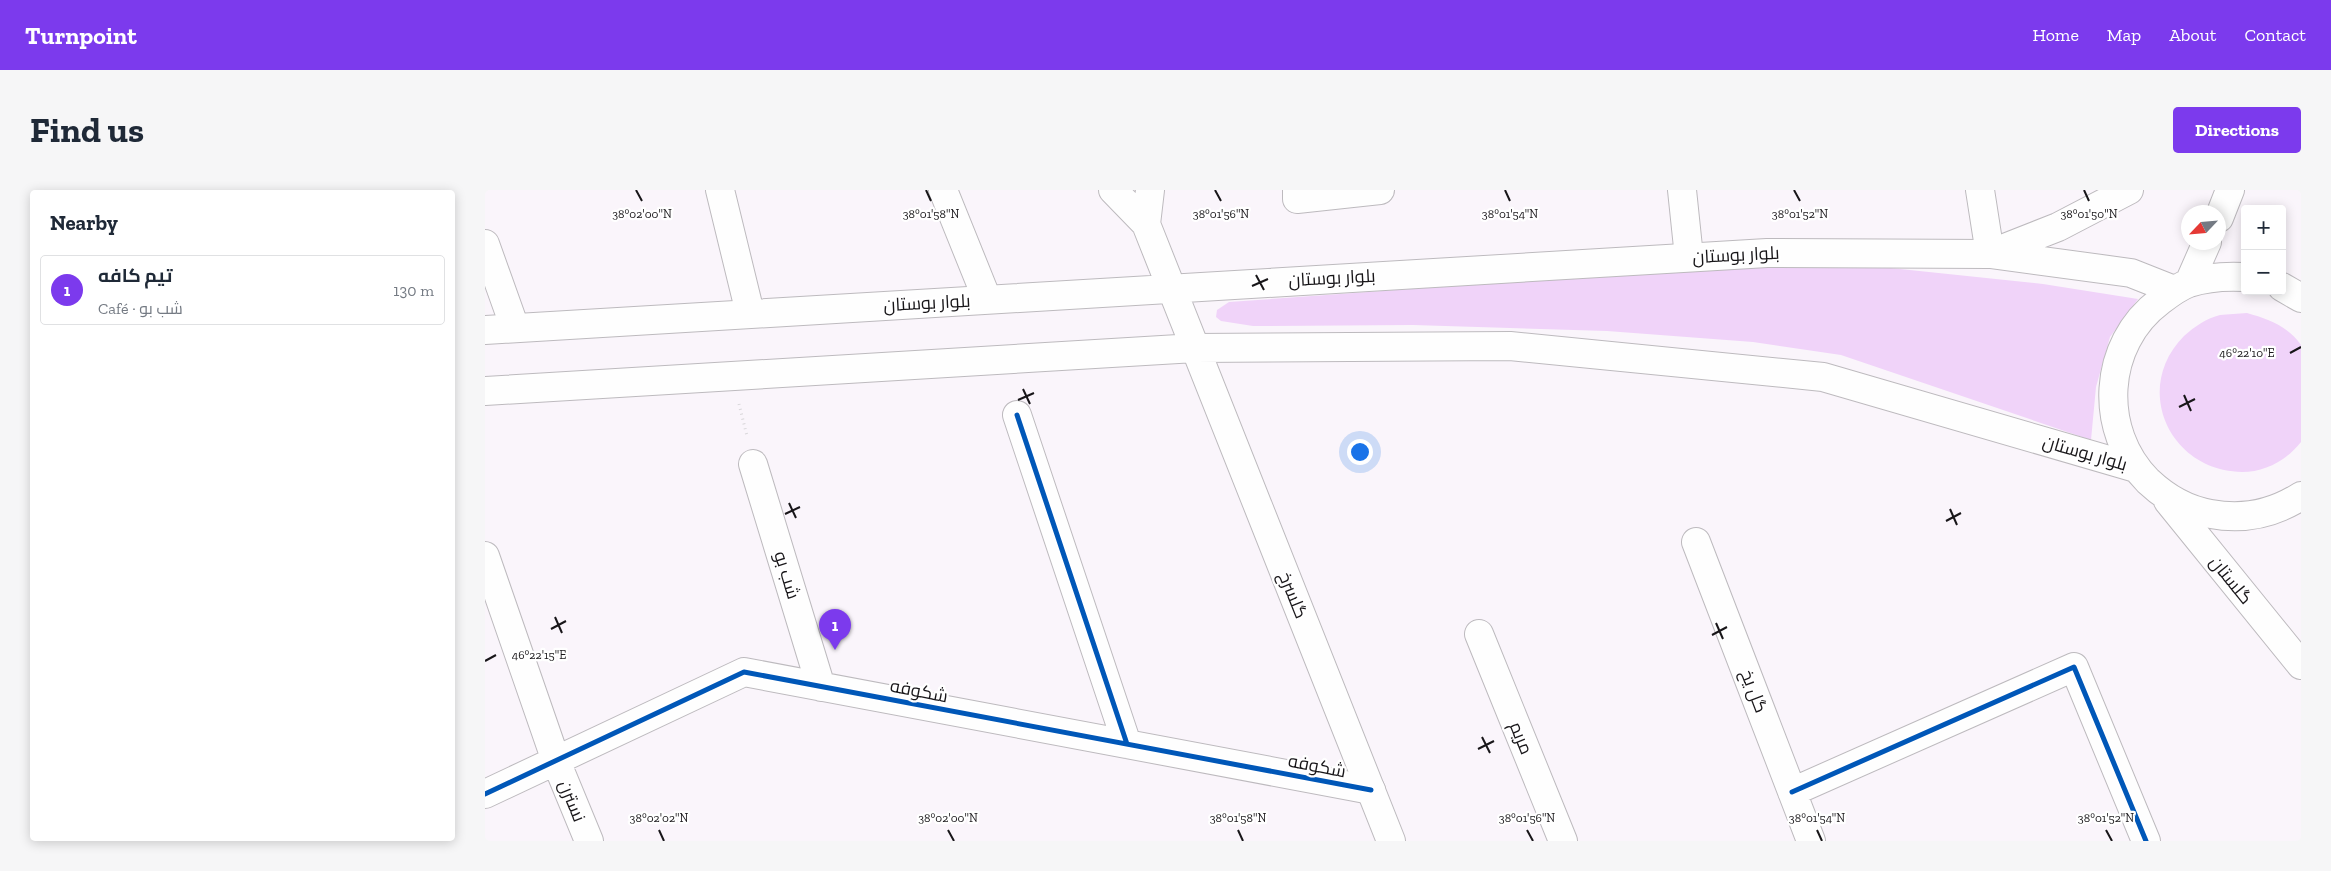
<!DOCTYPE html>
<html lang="en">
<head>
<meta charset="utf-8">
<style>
	:root { --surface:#fff; --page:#f6f6f7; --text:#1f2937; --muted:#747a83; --line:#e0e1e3; --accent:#7c3aed }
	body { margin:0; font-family:"Zilla Slab",Cairo,serif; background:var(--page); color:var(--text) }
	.controls { position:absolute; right:15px; top:15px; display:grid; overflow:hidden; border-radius:5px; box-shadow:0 2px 12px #0003 }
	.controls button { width:45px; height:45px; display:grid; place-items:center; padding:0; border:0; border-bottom:1px solid var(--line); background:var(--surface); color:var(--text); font:25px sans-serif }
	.compass { position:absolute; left:1696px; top:15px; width:45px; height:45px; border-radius:50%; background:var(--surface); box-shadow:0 2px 12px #0003; rotate:244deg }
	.you { position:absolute; left:874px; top:261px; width:18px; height:18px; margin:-12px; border:4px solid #fff; border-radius:50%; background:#1a73e8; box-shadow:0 0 0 8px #1a73e833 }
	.badge { display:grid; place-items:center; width:32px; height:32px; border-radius:50%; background:var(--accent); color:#fff; font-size:16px; font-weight:700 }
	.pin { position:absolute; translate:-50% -41px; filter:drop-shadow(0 1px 2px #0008) }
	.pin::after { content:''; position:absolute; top:26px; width:18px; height:15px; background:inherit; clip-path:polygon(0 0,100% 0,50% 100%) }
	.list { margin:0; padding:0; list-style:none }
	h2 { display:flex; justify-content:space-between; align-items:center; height:65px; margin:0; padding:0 20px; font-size:21px }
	h2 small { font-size:16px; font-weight:400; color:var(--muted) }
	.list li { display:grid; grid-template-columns:32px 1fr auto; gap:15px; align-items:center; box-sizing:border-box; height:70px; margin:0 10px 10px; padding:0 10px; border:1px solid var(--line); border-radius:5px }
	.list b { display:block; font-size:19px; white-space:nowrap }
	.list p { margin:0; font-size:16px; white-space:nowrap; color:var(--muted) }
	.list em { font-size:16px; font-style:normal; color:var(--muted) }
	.map { position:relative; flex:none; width:1816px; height:651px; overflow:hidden; border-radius:5px }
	header { display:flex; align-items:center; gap:30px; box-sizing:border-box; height:70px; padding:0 25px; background:var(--accent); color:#fff }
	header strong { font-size:24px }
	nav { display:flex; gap:28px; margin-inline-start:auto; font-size:18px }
	.intro { display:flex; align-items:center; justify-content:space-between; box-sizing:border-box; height:120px; padding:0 30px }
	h1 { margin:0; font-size:35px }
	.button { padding:12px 22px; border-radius:5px; background:var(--accent); color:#fff; font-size:18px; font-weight:700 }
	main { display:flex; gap:30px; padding:0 30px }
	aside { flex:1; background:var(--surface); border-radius:5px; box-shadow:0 2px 12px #0003 }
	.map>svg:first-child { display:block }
</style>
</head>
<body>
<header>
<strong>Turnpoint</strong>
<nav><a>Home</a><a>Map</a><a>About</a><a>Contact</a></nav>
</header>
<div class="intro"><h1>Find us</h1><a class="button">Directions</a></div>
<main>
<aside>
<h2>Nearby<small></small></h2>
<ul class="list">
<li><span class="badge">1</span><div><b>تیم کافه</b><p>Café · شب بو</p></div><em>130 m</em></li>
</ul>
</aside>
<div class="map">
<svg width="1816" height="651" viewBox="0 0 1816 651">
	<rect width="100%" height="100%" fill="#faf5fb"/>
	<!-- green -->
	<path fill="#f0d3f9" d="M1259,75H1377L1558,94L1653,109L1625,147L1611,197L1606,250L1356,165L1268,152L1122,141L928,135L768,136L736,131L731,127L732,120L744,112Z
		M1762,123C1783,129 1803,136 1816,155V252C1802,270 1780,282 1757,282C1684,281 1647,198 1699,146C1709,137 1722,128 1735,125C1743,124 1753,124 1762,123Z"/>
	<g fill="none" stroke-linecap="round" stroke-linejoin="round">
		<!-- minor casing -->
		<g stroke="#bdbabe" stroke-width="30">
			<path id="minor" d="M235,0L265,123
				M458,0L502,109
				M812,0V9L895,0
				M1197,0L1204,67
				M1495,0L1505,64
				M0,54L30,138
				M532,225L642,554
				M268,274L336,497
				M1211,352L1326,651
				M0,366L71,571L104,651
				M994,444L1078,651
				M1307,602L1589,477L1661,651
				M0,604L259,482L886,600"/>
		</g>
		<!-- major casing -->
		<g stroke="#bdbabe" stroke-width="30">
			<path id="major" d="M628,0L661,34L906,651
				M1734,28L1745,0
				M661,34L665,0
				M1507,63L1573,37L1644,0
				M1760,87C1741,86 1722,87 1704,93C1693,97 1684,104 1675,111C1617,154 1613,241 1663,291C1681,308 1701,320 1726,324C1758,330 1788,324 1816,306
				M1704,93L1722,52
				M1797,97L1816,108
				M0,140L1282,63L1505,64L1646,83L1689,100
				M0,201L710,158L1025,156L1338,187L1651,278
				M1683,311L1816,475"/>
		</g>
		<!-- path -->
		<path stroke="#d9d7da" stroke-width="3" stroke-dasharray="1 4" stroke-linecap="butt" d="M254,214L262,246"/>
		<!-- minor -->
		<use href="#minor" stroke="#fefefe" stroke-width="28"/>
		<!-- major -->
		<use href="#major" stroke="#fefefe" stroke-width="28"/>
		<!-- cycleway casing -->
		<g stroke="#fff" stroke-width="8">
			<path id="cycleway" d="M532,225L642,554
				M1307,602L1589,477L1661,651
				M0,604L259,482L886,600"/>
		</g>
		<!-- cycleway -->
		<use href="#cycleway" stroke="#0057b8" stroke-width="5"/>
	</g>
	<!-- ticks -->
	<path fill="none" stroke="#181619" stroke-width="2" d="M151,0L157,11M441,0L446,11M730,0L736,11M1020,0L1025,11M1309,0L1315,11M1599,0L1604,11M771,85L779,100M767,96L783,89M1805,163L1816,157M538,199L545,214M1699,205L1706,221M533,210L549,203M1694,217L1710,209M304,313L311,328M1465,319L1472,335M300,324L315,317M1461,331L1476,323M70,427L77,443M1231,433L1238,449M66,439L81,431M1227,445L1242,437M0,471L11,465M997,547L1005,563M993,559L1009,551M174,640L179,651M463,640L469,651M753,640L758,651M1042,640L1048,651M1332,640L1337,651M1621,640L1627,651"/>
	<g text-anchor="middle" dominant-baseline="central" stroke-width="4.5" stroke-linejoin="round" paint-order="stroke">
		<!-- street labels -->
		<g font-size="18" fill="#181619" stroke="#fff">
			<text transform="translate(1251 65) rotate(-3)">بلوار بوستان</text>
			<text transform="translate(847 88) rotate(-3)">بلوار بوستان</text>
			<text transform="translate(442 113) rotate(-3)">بلوار بوستان</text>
			<text transform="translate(1600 263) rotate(16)">بلوار بوستان</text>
			<text transform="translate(302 385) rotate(73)">شب بو</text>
			<text transform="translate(1746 390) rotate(51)">گلستان</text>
			<text transform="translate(808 405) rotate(68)">گلسرخ</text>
			<text transform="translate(434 501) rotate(11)">شکوفه</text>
			<text transform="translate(1269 501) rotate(69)">گل یخ</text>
			<text transform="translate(1036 548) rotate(68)">مریم</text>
			<text transform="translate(832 576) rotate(11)">شکوفه</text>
			<text transform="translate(87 611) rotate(68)">نسترن</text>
		</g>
	</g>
	<g font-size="12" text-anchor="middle" fill="#181619" stroke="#fff" stroke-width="4.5" stroke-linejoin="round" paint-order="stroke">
		<text x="157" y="28">38°02'00"N</text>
		<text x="736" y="28">38°01'56"N</text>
		<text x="1025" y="28">38°01'54"N</text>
		<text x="1315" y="28">38°01'52"N</text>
		<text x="446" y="28">38°01'58"N</text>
		<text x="1604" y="28">38°01'50"N</text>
		<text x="1762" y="167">46°22'10"E</text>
		<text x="54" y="469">46°22'15"E</text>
		<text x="174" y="632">38°02'02"N</text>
		<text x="463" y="632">38°02'00"N</text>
		<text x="753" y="632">38°01'58"N</text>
		<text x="1042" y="632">38°01'56"N</text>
		<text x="1332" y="632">38°01'54"N</text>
		<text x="1621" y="632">38°01'52"N</text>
	</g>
</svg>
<div class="controls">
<button>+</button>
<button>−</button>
</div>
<svg class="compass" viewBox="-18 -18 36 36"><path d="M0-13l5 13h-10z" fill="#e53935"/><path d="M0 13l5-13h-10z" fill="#747a83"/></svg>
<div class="you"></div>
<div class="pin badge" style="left:350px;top:460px">1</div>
</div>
</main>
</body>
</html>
